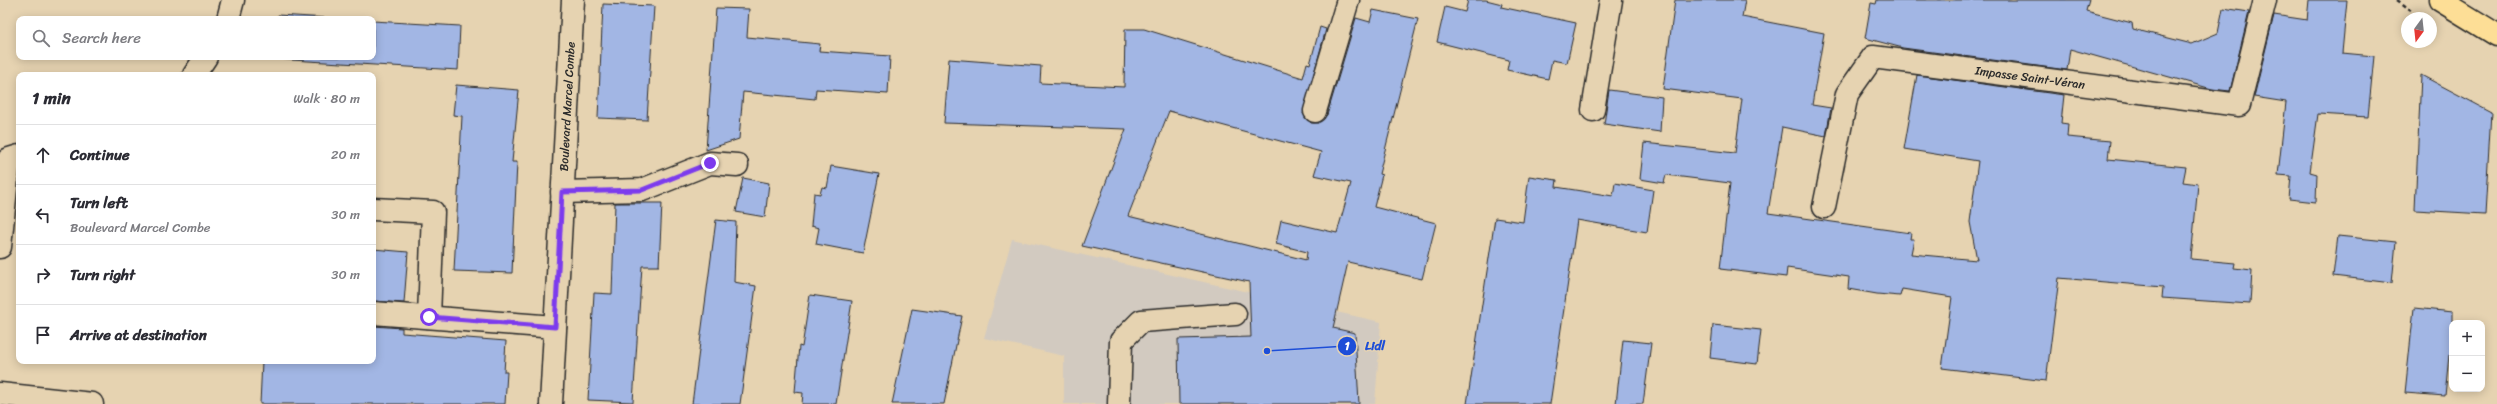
<!DOCTYPE html>
<html lang="en">
<head>
<meta charset="utf-8">
<style>
	:root { --surface:#fff; --page:#f7f7f7; --text:#2b2b33; --muted:#7c7c81; --line:#e1e1e2 }
	body { margin:0; font-family:Sriracha,sans-serif; background:var(--page); color:var(--text) }
	.controls { position:absolute; right:12px; bottom:12px; display:grid; overflow:hidden; border-radius:8px; box-shadow:0 2px 10px #0003 }
	.controls button { width:36px; height:36px; display:grid; place-items:center; padding:0; border:0; border-bottom:1px solid var(--line); background:var(--surface); color:var(--text); font:20px sans-serif }
	.compass { position:absolute; left:2401px; top:12px; width:36px; height:36px; border-radius:50%; background:var(--surface); box-shadow:0 2px 10px #0003; rotate:195deg }
	.stop { position:absolute; width:12px; height:12px; margin:-9px; border:3px solid #7c3aed; border-radius:50%; background:#fff }
	.stop.end { background:#7c3aed; border-color:#fff; box-shadow:0 1px 4px #0008 }
	.list { margin:0; padding:0; list-style:none }
	h2 { display:flex; justify-content:space-between; align-items:center; height:52px; margin:0; padding:0 16px; font-size:17px }
	h2 small { font-size:13px; font-weight:400; color:var(--muted) }
	.list li { display:grid; grid-template-columns:26px 1fr auto; gap:12px; align-items:center; box-sizing:border-box; height:60px; padding:0 16px; border-top:1px solid var(--line) }
	.list b { display:block; font-size:15px; white-space:nowrap }
	.list p { margin:0; font-size:13px; white-space:nowrap; color:var(--muted) }
	.list em { font-size:13px; font-style:normal; color:var(--muted) }
	.icon { flex:none; width:22px; height:22px; fill:none; stroke:currentColor; stroke-width:2; stroke-linecap:round; stroke-linejoin:round }
	.map { position:relative; flex:none; width:2497px; height:404px; overflow:hidden }
	.search { position:absolute; background:var(--surface); box-shadow:0 2px 10px #0003; left:16px; top:16px; width:360px; height:44px; display:flex; align-items:center; gap:10px; box-sizing:border-box; padding:0 14px; border-radius:8px; color:var(--muted); font-size:15px }
	.panel { position:absolute; background:var(--surface); box-shadow:0 2px 10px #0003; left:16px; top:72px; width:360px; height:292px; border-radius:8px }
	.map>svg:first-child { display:block }
</style>
</head>
<body>
<div class="map">
<svg width="2497" height="404" viewBox="0 0 2497 404">
	<rect width="100%" height="100%" fill="#e6d3b1"/>
	<filter id="ink" filterUnits="userSpaceOnUse"><feTurbulence type="fractalNoise" baseFrequency=".025" numOctaves="2"/><feDisplacementMap in="SourceGraphic" scale="8" xChannelSelector="R" yChannelSelector="G"/><feConvolveMatrix kernelMatrix="1 2 1 2 8 2 1 2 1" color-interpolation-filters="sRGB"/></filter>
	<g filter="url(#ink)">
		<!-- built -->
		<path fill="#d2cac0" d="M1012,239L1381,322L1375,404H1064V356L984,338Z"/>
		<!-- building -->
		<path fill="#a2b6e4" stroke="#2b2b2b" fill-rule="evenodd" d="M1468,0H1486L1502,4L1501,7L1576,23L1567,63L1552,60L1548,79L1507,70L1509,60L1437,42L1445,7L1465,12Z
			M1675,0H1745L1742,17L1824,33L1812,105L1831,108L1826,136L1782,127L1768,213L1911,233L1910,239H1914L1911,254L1977,260L1970,222L1978,161L1904,149L1917,75L2064,95L2061,123L2068,124L2067,137L2110,141L2108,159L2186,167L2183,182L2198,184L2191,259L2235,263L2234,268L2252,270L2250,304L2162,298L2163,287L2059,278L2046,381L1942,368L1952,297L1902,289L1900,296L1877,294L1848,289L1849,277L1787,268L1786,277L1720,269L1730,183L1666,175L1664,183L1640,179L1644,143L1735,153L1742,99L1663,89Z
			M1877,0H2089L2086,11L2132,23L2133,29L2192,44L2218,33L2223,8L2249,12L2230,91L2212,89L2070,49L2067,70L1903,48L1865,38L1871,3L1876,4Z
			M2309,0H2347L2342,53L2374,56L2368,117L2318,114L2310,172L2317,174L2316,202L2289,199L2291,176L2278,175L2286,102L2254,97L2274,15L2307,20Z
			M603,4L654,6L647,120L598,118Z
			M716,8L749,9L747,37L820,44L819,51L890,56L888,94L816,89L815,99L743,92L739,139L706,150Z
			M1373,10L1418,19L1379,174L1382,175L1374,207L1436,223L1422,279L1348,262L1333,328L1355,333L1359,404H1179L1178,339L1251,337L1249,282L1082,246L1126,129L944,123L949,59L1041,66L1040,83L1124,87L1125,29H1144L1303,78L1307,63L1310,64L1320,27L1326,29L1303,114L1311,123H1318L1327,115L1356,18L1370,22ZM1169,111L1321,152L1314,175L1351,183L1337,233L1281,220L1276,244L1307,252L1306,260L1128,216Z
			M278,15L345,19H278Z
			M373,21L460,26L458,70L275,59V57H373Z
			M2421,75L2491,112L2485,214L2415,210Z
			M456,85L519,90L512,162H517L512,273L454,271L462,116L453,115Z
			M1609,90L1662,97L1660,132L1604,124Z
			M831,166L879,174L863,253L816,244L819,228L811,226L814,193L820,194L822,187L827,188Z
			M1529,176L1557,180L1556,187L1613,196L1615,183L1653,190L1647,232L1577,220L1550,404H1467L1495,218L1523,222Z
			M743,178L769,183L765,217L736,212Z
			M615,203H662L659,266H642L633,402L588,400L594,293L612,294Z
			M716,220L736,222L734,282L756,286L740,404H692Z
			M2338,236L2396,242L2392,283L2333,276Z
			M373,249L408,252L404,303L373,301Z
			M810,295L852,301L836,404H802L803,393L795,392L799,346L802,347Z
			M2414,308L2452,312V355H2449L2445,396L2405,393Z
			M912,309L962,316L944,404H892Z
			M1713,325L1761,330L1757,364L1710,358Z
			M373,326L402,328V333L506,341L504,372H507L505,404H260L262,361H373Z
			M1623,340L1651,343L1643,404H1616Z"/>
		<g fill="none" stroke-linecap="round" stroke-linejoin="round">
			<!-- minor casing -->
			<g stroke="#2b2b2b" stroke-width="25">
				<g id="minor">
					<path d="M228,19L233,0"/>
					<path d="M194,75L206,57"/>
					<path d="M1593,110L1611,0"/>
					<path d="M1315,111L1348,0"/>
					<path d="M562,192L642,190L710,163L737,165"/>
					<path id="s1" d="M1824,207L1847,94L1873,57L2239,105L2265,0"/>
					<path d="M373,209L433,212L429,317"/>
					<path d="M0,247L9,159L19,156"/>
					<path d="M373,313L555,327"/>
					<path d="M0,394L92,404"/>
					<path id="s2" d="M551,404L573,0"/>
					<path d="M1119,404L1121,341L1141,321L1235,314"/>
				</g>
			</g>
			<!-- major casing -->
			<g stroke="#2b2b2b" stroke-width="25">
				<path id="major" d="M2440,0L2497,35"/>
			</g>
			<!-- path -->
			<path stroke="#2b2b2b" stroke-width="2.5" stroke-dasharray="4 3" stroke-linecap="butt" d="M2397,0L2411,10"/>
			<!-- minor -->
			<use href="#minor" stroke="#e6d3b1" stroke-width="22"/>
			<!-- major -->
			<use href="#major" stroke="#fdde96" stroke-width="22"/>
		</g>
	</g>
	<g fill="none" stroke-linecap="round" stroke-linejoin="round" filter="url(#ink)">
		<!-- route -->
		<path stroke="#7c3aed" stroke-width="5" d="M429,317L555,327L562,192L642,190L710,163"/>
	</g>
	<g text-anchor="middle" dominant-baseline="central" stroke-width="3" stroke-linejoin="round" paint-order="stroke">
		<!-- street labels -->
		<g font-size="12" fill="#2b2b2b" stroke="#e6d3b1">
			<text stroke="none"><textPath href="#s1" startOffset="319">Impasse Saint-Véran</textPath></text>
			<text stroke="none"><textPath href="#s2" startOffset="298">Boulevard Marcel Combe</textPath></text>
		</g>
	</g>
	<!-- callouts -->
	<path fill="none" stroke="#1d4ed8" stroke-width="1.5" d="M1267 351L1347 346"/>
	<g fill="#1d4ed8" stroke="#e6d3b1" stroke-width="1.5">
		<circle cx="1267" cy="351" r="4"/>
		<circle cx="1347" cy="346" r="10"/>
	</g>
	<g font-size="12" text-anchor="middle" font-weight="bold" fill="#fff">
		<text x="1347" y="350">1</text>
	</g>
	<g font-size="13" text-anchor="middle" font-weight="bold" fill="#1d4ed8" stroke="#e6d3b1" stroke-width="3" stroke-linejoin="round" paint-order="stroke">
		<text x="1375" y="350">Lidl</text>
	</g>
</svg>
<div class="controls">
<button>+</button>
<button>−</button>
</div>
<svg class="compass" viewBox="-18 -18 36 36"><path d="M0-13l5 13h-10z" fill="#e53935"/><path d="M0 13l5-13h-10z" fill="#7c7c81"/></svg>
<div class="stop" style="left:429px;top:317px"></div>
<div class="stop end" style="left:710px;top:163px"></div>
<div class="search"><svg class="icon" aria-label="search" viewBox="0 0 24 24"><circle cx="10" cy="10" r="6"/><path d="M15 15l6 6"/></svg>Search here</div>
<section class="panel">
<h2>1 min<small>Walk · 80 m</small></h2>
<ul class="list">
<li><svg class="icon" aria-label="ahead" viewBox="0 0 24 24"><path d="M12 20V5M6 11l6-6 6 6"/></svg><div><b>Continue</b></div><em>20 m</em></li>
<li><svg class="icon" aria-label="left" viewBox="0 0 24 24"><path d="M17 20v-9H6M10 6l-5 5 5 5"/></svg><div><b>Turn left</b><p>Boulevard Marcel Combe</p></div><em>30 m</em></li>
<li><svg class="icon" aria-label="right" viewBox="0 0 24 24"><path d="M7 20v-9h11M14 6l5 5-5 5"/></svg><div><b>Turn right</b></div><em>30 m</em></li>
<li><svg class="icon" aria-label="arrive" viewBox="0 0 24 24"><path d="M6 21V4h12l-3 4 3 4H6"/></svg><div><b>Arrive at destination</b></div></li>
</ul>
</section>
</div>
</body>
</html>
